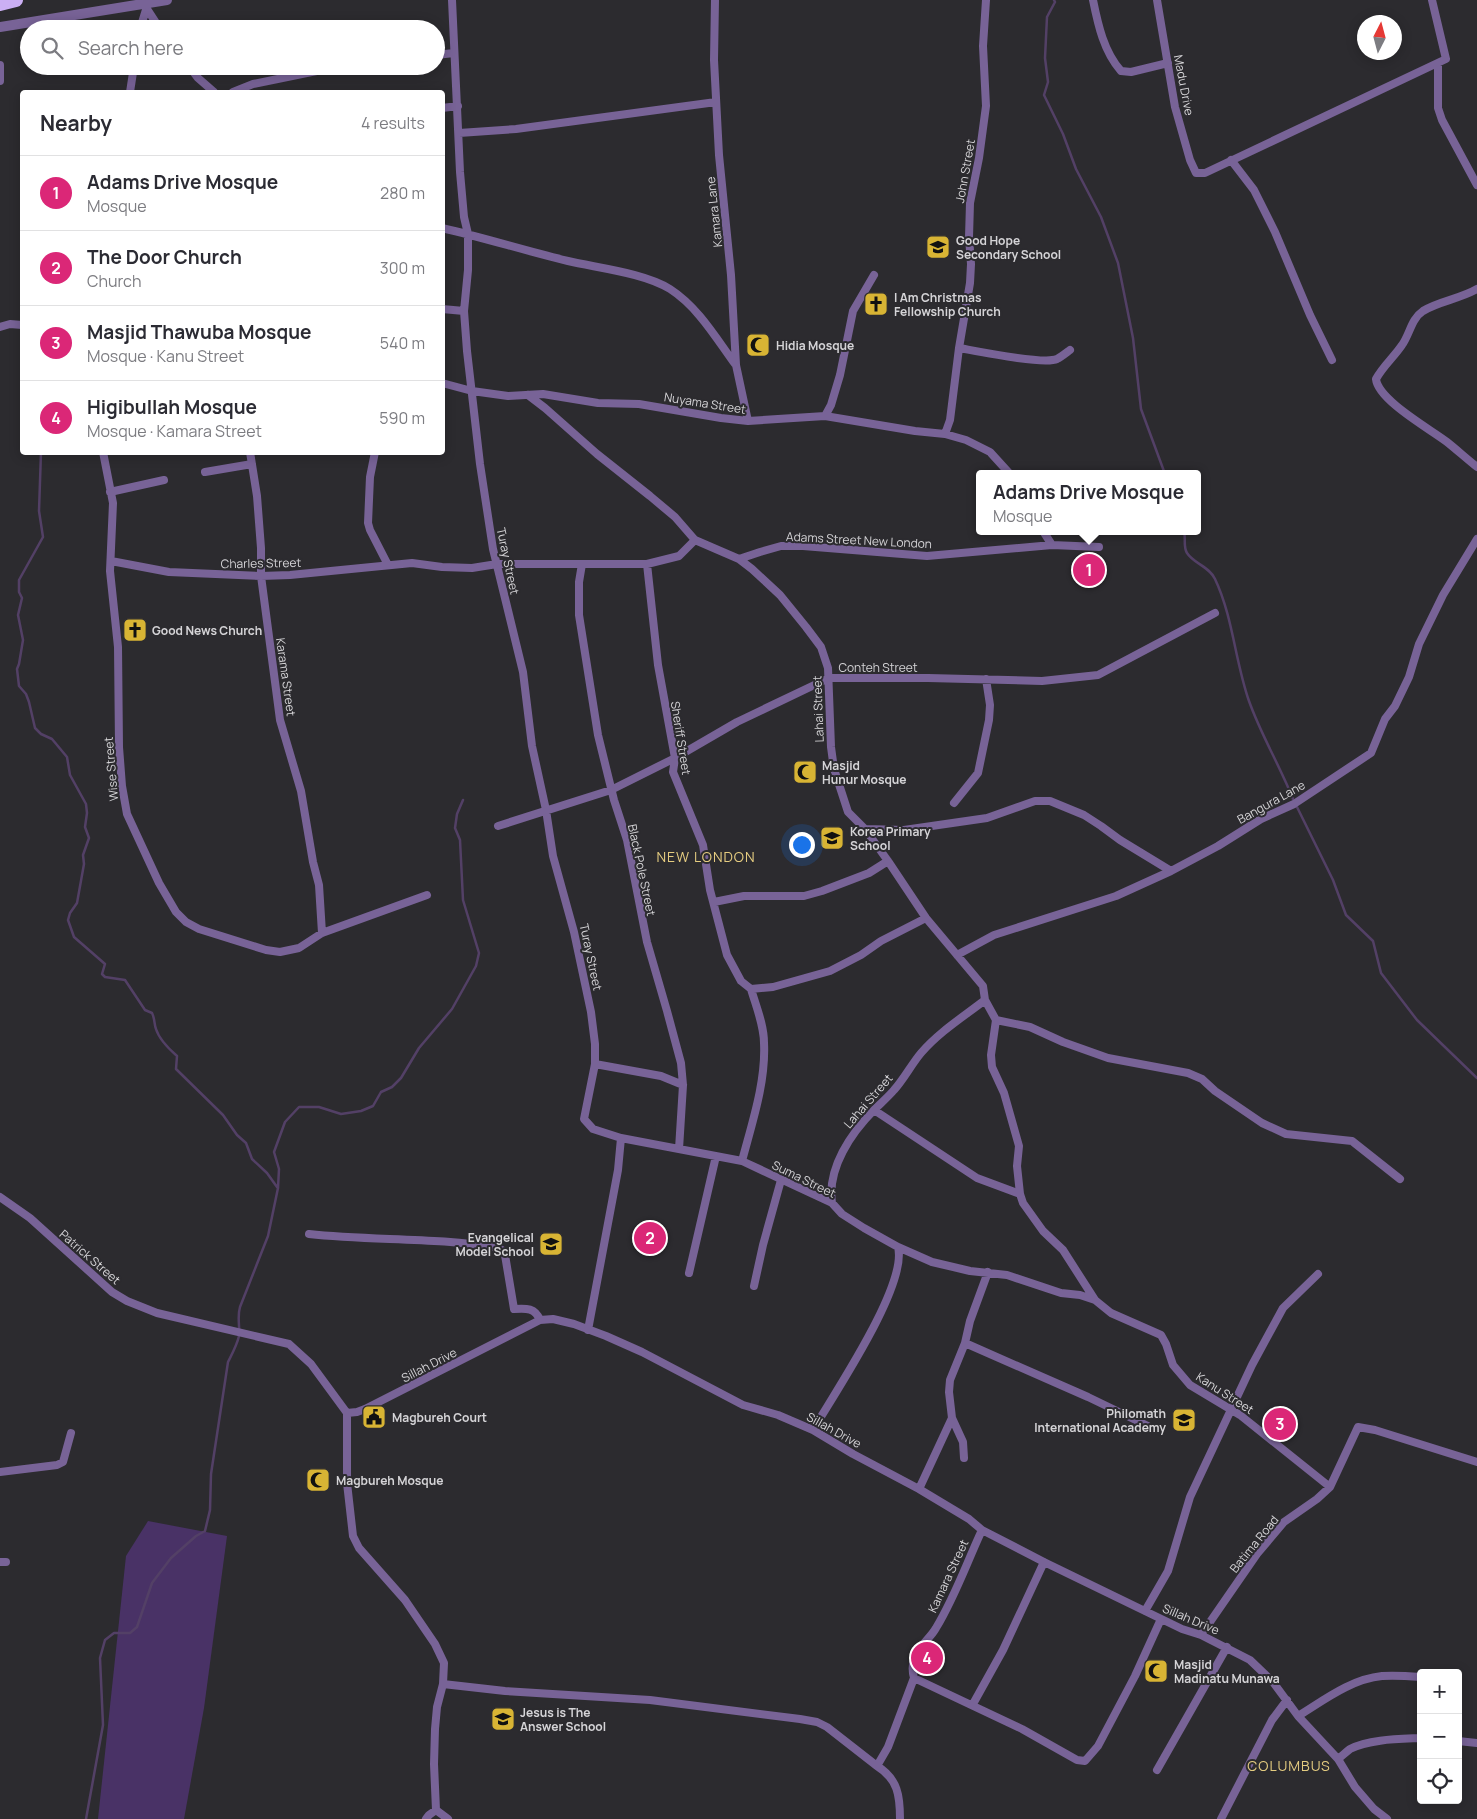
<!DOCTYPE html>
<html lang="en">
<head>
<meta charset="utf-8">
<style>
	:root { --surface:#fff; --page:#f2f2f3; --text:#2b2b33; --muted:#7c7c81; --line:#e1e1e2; --accent:#db2777 }
	body { margin:0; font-family:Manrope,sans-serif; background:var(--page); color:var(--text) }
	.controls { position:absolute; right:15px; bottom:15px; display:grid; overflow:hidden; border-radius:5px; box-shadow:0 2px 12px #0003 }
	.controls button { width:45px; height:45px; display:grid; place-items:center; padding:0; border:0; border-bottom:1px solid var(--line); background:var(--surface); color:var(--text); font:25px sans-serif }
	.compass { position:absolute; left:1357px; top:15px; width:45px; height:45px; border-radius:50%; background:var(--surface); box-shadow:0 2px 12px #0003; rotate:6deg }
	.you { position:absolute; left:801px; top:844px; width:18px; height:18px; margin:-12px; border:4px solid #fff; border-radius:50%; background:#1a73e8; box-shadow:0 0 0 8px #1a73e833 }
	.badge { display:grid; place-items:center; width:32px; height:32px; border-radius:50%; background:var(--accent); color:#fff; font-size:16px; font-weight:700 }
	.pin { position:absolute; translate:-50% -50%; border:2px solid #fff; box-shadow:0 1px 5px #0006 }
	.popup { position:absolute; left:976px; top:470px; width:225px; height:65px; box-sizing:border-box; display:grid; place-content:center; border-radius:5px; background:var(--surface); filter:drop-shadow(0 1px 4px #0005); font-size:16px; white-space:nowrap; color:var(--muted) }
	.popup b { font-size:19px; color:var(--text) }
	.popup::after { content:''; position:absolute; left:50%; top:100%; margin-left:-10px; border:10px solid transparent; border-top-color:var(--surface) }
	.list { margin:0; padding:0; list-style:none }
	h2 { display:flex; justify-content:space-between; align-items:center; height:65px; margin:0; padding:0 20px; font-size:21px }
	h2 small { font-size:16px; font-weight:400; color:var(--muted) }
	.list li { display:grid; grid-template-columns:32px 1fr auto; gap:15px; align-items:center; box-sizing:border-box; height:75px; padding:0 20px; border-top:1px solid var(--line) }
	.list b { display:block; font-size:19px; white-space:nowrap }
	.list p { margin:0; font-size:16px; white-space:nowrap; color:var(--muted) }
	.list em { font-size:16px; font-style:normal; color:var(--muted) }
	.icon { flex:none; width:28px; height:28px; fill:none; stroke:currentColor; stroke-width:2; stroke-linecap:round; stroke-linejoin:round }
	.map { position:relative; flex:none; width:1477px; height:1819px; overflow:hidden }
	.search { position:absolute; background:var(--surface); box-shadow:0 2px 12px #0003; left:20px; top:20px; width:425px; height:55px; display:flex; align-items:center; gap:12px; box-sizing:border-box; padding:0 18px; border-radius:28px; color:var(--muted); font-size:19px }
	.panel { position:absolute; background:var(--surface); box-shadow:0 2px 12px #0003; left:20px; top:90px; width:425px; height:365px; border-radius:5px }
	.map>svg:first-child { display:block }
</style>
</head>
<body>
<div class="map">
<svg width="1477" height="1819" viewBox="0 0 1477 1819">
	<rect width="100%" height="100%" fill="#2c2b2f"/>
	<!-- green -->
	<path fill="#493266" d="M148,1521L227,1536L204,1708L184,1819H98L126,1556Z"/>
	<g fill="none" stroke-linecap="round" stroke-linejoin="round">
		<!-- stream -->
		<path stroke="#534066" stroke-width="2.5" d="M1054,0L1055,2L1047,17L1045,58L1048,82L1044,95L1063,134L1076,169L1101,217L1118,263L1133,338L1141,409L1165,474
			M41,452L39,511L43,537L19,580V592L22,598L18,615L23,640L19,664L17,669L19,686L26,694L29,702L35,728L41,734L52,739L67,757L70,775L86,804L87,813L85,827L89,838L83,855L84,864L77,903L70,913L68,920L74,937L105,964L102,974L105,977L125,980L145,1010L152,1013C155,1019 154,1024 156,1029C159,1039 169,1049 177,1056L176,1069L223,1115L237,1135L246,1143L252,1159L267,1173L277,1187
			M1184,531C1186,539 1183,547 1187,553C1194,564 1209,566 1215,579C1233,617 1235,661 1249,701C1261,735 1280,766 1293,799
			M1297,807L1333,880L1346,915L1373,941L1381,973L1417,1020L1477,1078
			M86,1819L103,1725L100,1658L105,1640L114,1633H130L137,1627L152,1583L171,1558L196,1536L205,1531L210,1510L211,1474L228,1362C232,1354 237,1345 239,1336C240,1326 237,1317 240,1307L268,1236L278,1188L279,1169L274,1152L285,1122L299,1107H319L341,1114L361,1111L373,1106L381,1092L392,1087L401,1078L419,1048L452,1009L476,966L479,953L463,900L460,840L455,828L457,814L463,800"/>
		<!-- minor -->
		<path stroke="#786397" stroke-width="8" d="M452,0L460,172L464,217L468,234V270L464,311L467,351L480,464L493,549L523,672L532,746L546,810L553,856L574,932L591,1012L595,1044V1064L584,1119L593,1129L621,1138L742,1161L832,1203L842,1214L864,1228L898,1247L932,1262L970,1271L1007,1275L1061,1293L1080,1295L1095,1300L1111,1313L1161,1335L1166,1344L1173,1365L1190,1385L1240,1415L1330,1487
			M715,0L714,60L719,155L731,275L736,365L748,421
			M1093,0C1098,25 1104,52 1121,71L1131,72L1168,63
			M1157,0L1175,107L1190,160L1196,173H1205L1446,59L1432,0
			M147,9L160,29
			M140,29L149,0
			M436,55L454,53
			M1438,64V108L1442,120L1477,185
			M0,65V81
			M189,66L198,78L214,92
			M130,92L134,66
			M233,92L253,84L341,66
			M442,108L458,106
			M459,133L516,129L716,102
			M1231,160L1254,190L1275,232L1310,315L1332,360
			M442,228C485,238 526,251 568,261C598,268 645,273 670,289C698,307 716,338 735,364
			M1477,289C1460,299 1439,301 1423,311C1411,319 1410,334 1402,345C1394,357 1383,366 1376,379C1378,400 1430,429 1447,442C1457,450 1467,459 1477,467
			M442,309L464,311
			M0,327L10,324L22,325
			M959,348C976,351 1044,365 1057,359C1061,357 1066,353 1070,350
			M442,383L472,391L508,396L543,394L598,403L639,404L721,418L748,421L825,416L915,431L945,434L966,440L990,452L1010,474
			M528,395L545,408L597,454L650,496L675,517L695,540L739,559L752,569L780,595L806,627L821,647L828,668L831,747L834,769L848,812L865,829L888,861L926,918L983,986L985,1000C963,1017 939,1032 921,1053C911,1065 904,1079 894,1090C888,1097 881,1103 875,1109C851,1133 827,1168 832,1203
			M825,416L831,405L840,375L853,311L874,275
			M945,434L950,420L959,348L970,283L971,264L969,237L970,203L979,158L986,106L983,46L986,0
			M103,452L113,503L110,571L118,647L119,747L122,786L127,814L159,883L176,912L186,922L199,929L266,950L280,952L299,948L322,933L427,895
			M250,452L257,496L261,548V576L277,697L280,720L301,791L313,862L319,885L322,933
			M375,452L370,477L368,523L370,530L388,565
			M205,472L252,464
			M110,492L164,480
			M1043,531L1052,545
			M739,559L760,552L781,546H803L927,556L1052,545L1099,547
			M111,561L169,572L261,576L290,575L412,563L442,567L472,568L497,564H647L679,556L695,540
			M582,564L579,582V615L598,735L614,800L627,840L647,942L667,1011L681,1063L683,1085L679,1149
			M647,564L658,665L675,758L673,772L703,845L710,890L727,955L741,981L751,989
			M954,803L978,773L989,720L990,705L986,679
			M498,826L611,790L675,758L737,722L829,678H928L1042,681L1098,675L1215,613
			M865,829L904,830L987,818L1035,801H1050L1084,815L1101,826L1120,840L1171,871
			M714,902L744,896H804L822,891L869,873L888,861
			M957,955L994,935L1116,896L1171,871L1218,846L1261,819L1294,804L1371,753L1385,719L1395,706L1409,677L1419,644L1443,595L1477,539
			M751,989L773,987L830,971L861,955L881,941L926,918
			M985,1000L996,1020L991,1055L992,1067L1004,1093L1019,1146L1017,1166L1020,1194L1023,1203L1043,1231L1063,1250L1095,1300
			M996,1020L1030,1027L1063,1042L1108,1058L1188,1073L1202,1079L1215,1091L1262,1123L1286,1134L1352,1141L1400,1179
			M595,1064L661,1076L683,1085
			M874,1110L977,1178L1020,1194
			M742,1161C752,1123 766,1082 764,1043C764,1025 756,1006 751,989
			M0,1197L30,1218L112,1292L127,1301L157,1313L289,1344L311,1364L347,1413
			M309,1234C373,1241 436,1237 499,1248L503,1251L505,1255L514,1309C527,1308 535,1308 540,1320
			M988,1272L970,1321L965,1343L1088,1397L1148,1426
			M689,1273L716,1156
			M754,1286L763,1245L781,1180
			M588,1330L618,1170L621,1138
			M347,1413L357,1412L365,1409L540,1320L553,1319L574,1324L606,1336L642,1352L743,1405L778,1415L813,1430L853,1454L919,1489L969,1519L982,1530L1044,1562L1182,1629L1201,1635L1250,1660L1273,1682L1298,1716L1338,1759L1355,1787L1374,1809L1387,1819
			M347,1413V1483L353,1536L359,1548L405,1600L435,1644L444,1663L443,1684L437,1707L435,1729L434,1764L436,1810L448,1819
			M813,1430C834,1394 908,1285 898,1247
			M964,1458L963,1442L952,1418L949,1392L950,1380L965,1343
			M0,1472L57,1465L63,1462L71,1433
			M919,1489L952,1418
			M0,1562H6
			M1145,1611L1168,1571L1190,1497L1252,1365L1283,1308L1318,1274
			M1201,1635L1257,1554L1284,1522L1317,1499L1330,1487L1358,1427L1375,1430L1477,1462
			M914,1678L1022,1729L1077,1760L1085,1761L1098,1746L1135,1676L1161,1619
			M443,1684L505,1691L650,1700L800,1719L817,1722L827,1727L877,1766
			M973,1704L1003,1650L1044,1562
			M1298,1716C1324,1700 1351,1679 1382,1676C1395,1675 1408,1676 1421,1677
			M1458,1741L1477,1743
			M1338,1759C1342,1756 1346,1752 1350,1749C1369,1739 1400,1739 1421,1738
			M1157,1770L1227,1647
			M426,1819L429,1815L436,1810
			M900,1819C900,1796 898,1779 877,1766L888,1747L914,1678C912,1671 912,1666 914,1659C918,1646 930,1639 936,1628C955,1597 967,1562 982,1530
			M1221,1819L1272,1720L1287,1700"/>
		<!-- tertiary -->
		<path stroke="#786397" stroke-width="10" d="M0,27L167,0"/>
		<!-- trunk -->
		<path stroke="#cbaff4" stroke-width="14" d="M0,4L16,0"/>
	</g>
	<!-- icons -->
	<defs>
		<g id="school-square" transform="scale(1.25)"><rect x="-9" y="-9" width="18" height="18" rx="4" fill="#d8b434" stroke="#2c2b2f"/><path d="M0-5L7-2L0 1L-7-2ZM-4 1L0 2.5L4 1V4Q0 6-4 4Z" fill="#111"/></g>
		<g id="church-square" transform="scale(1.25)"><rect x="-9" y="-9" width="18" height="18" rx="4" fill="#d8b434" stroke="#2c2b2f"/><path d="M-1.2-6h2.4v3.5h3.3v2.4h-3.3V6h-2.4V-.1h-3.3v-2.4h3.3Z" fill="#111"/></g>
		<g id="mosque-square" transform="scale(1.25)"><rect x="-9" y="-9" width="18" height="18" rx="4" fill="#d8b434" stroke="#2c2b2f"/><path d="M3.5-4.9A6 6 0 1 0 3.5 4.9A5 5 0 1 1 3.5-4.9Z" fill="#111"/></g>
		<g id="civic-square" transform="scale(1.25)"><rect x="-9" y="-9" width="18" height="18" rx="4" fill="#d8b434" stroke="#2c2b2f"/><path d="M-.6-6.5H3V-4.5H.6V-3L4-1V1h2V6H-6V1h2V-1L-.6-3ZM-1.2 2.5V6h2.4V2.5Z" fill="#111"/></g>
	</defs>
	<g fill-rule="evenodd">
		<use href="#school-square" x="938" y="247"/>
		<use href="#church-square" x="876" y="304"/>
		<use href="#mosque-square" x="758" y="345"/>
		<use href="#church-square" x="135" y="630"/>
		<use href="#mosque-square" x="805" y="772"/>
		<use href="#school-square" x="832" y="838"/>
		<use href="#school-square" x="551" y="1244"/>
		<use href="#civic-square" x="374" y="1417"/>
		<use href="#school-square" x="1184" y="1420"/>
		<use href="#mosque-square" x="318" y="1480"/>
		<use href="#mosque-square" x="1156" y="1671"/>
		<use href="#school-square" x="503" y="1719"/>
	</g>
	<g text-anchor="middle" dominant-baseline="central" stroke-width="4" stroke-linejoin="round" paint-order="stroke">
		<!-- street labels -->
		<g font-size="12" fill="#d5d4d7" stroke="#2c2b2f">
			<text transform="translate(1184 85) rotate(79)">Madu Drive</text>
			<text transform="translate(965 171) rotate(-80)">John Street</text>
			<text transform="translate(714 212) rotate(-96)">Kamara Lane</text>
			<text transform="translate(705 403) rotate(9)">Nuyama Street</text>
			<text transform="translate(859 540) rotate(3)">Adams Street New London</text>
			<text transform="translate(508 561) rotate(78)">Turay Street</text>
			<text transform="translate(261 563) rotate(-1)">Charles Street</text>
			<text x="878" y="667">Conteh Street</text>
			<text transform="translate(286 677) rotate(82)">Karama Street</text>
			<text transform="translate(818 709) rotate(-92)">Lahai Street</text>
			<text transform="translate(681 738) rotate(81)">Sheriff Street</text>
			<text transform="translate(111 769) rotate(-95)">Wise Street</text>
			<text transform="translate(1271 802) rotate(-29)">Bangura Lane</text>
			<text transform="translate(642 870) rotate(78)">Black Pole Street</text>
			<text transform="translate(591 957) rotate(78)">Turay Street</text>
			<text transform="translate(868 1101) rotate(-49)">Lahai Street</text>
			<text transform="translate(804 1179) rotate(26)">Suma Street</text>
			<text transform="translate(90 1257) rotate(41)">Patrick Street</text>
			<text transform="translate(429 1365) rotate(-27)">Sillah Drive</text>
			<text transform="translate(1225 1393) rotate(33)">Kanu Street</text>
			<text transform="translate(834 1430) rotate(29)">Sillah Drive</text>
			<text transform="translate(1254 1544) rotate(-51)">Batima Road</text>
			<text transform="translate(948 1576) rotate(-65)">Kamara Street</text>
			<text transform="translate(1191 1619) rotate(23)">Sillah Drive</text>
		</g>
		<!-- poi labels -->
		<g font-size="12" font-weight="bold" fill="#d5d4d7" stroke="#2c2b2f" text-anchor="start">
			<text x="956" y="240">Good Hope<tspan x="956" dy="14">Secondary School</tspan></text>
			<text x="894" y="297">I Am Christmas<tspan x="894" dy="14">Fellowship Church</tspan></text>
			<text x="776" y="345">Hidia Mosque</text>
			<text x="152" y="630">Good News Church</text>
			<text x="822" y="765">Masjid<tspan x="822" dy="14">Hunur Mosque</tspan></text>
			<text x="850" y="831">Korea Primary<tspan x="850" dy="14">School</tspan></text>
			<text x="534" y="1237" text-anchor="end">Evangelical<tspan x="534" dy="14">Model School</tspan></text>
			<text x="1166" y="1413" text-anchor="end">Philomath<tspan x="1166" dy="14">International Academy</tspan></text>
			<text x="392" y="1417">Magbureh Court</text>
			<text x="336" y="1480">Magbureh Mosque</text>
			<text x="1174" y="1664">Masjid<tspan x="1174" dy="14">Madinatu Munawa</tspan></text>
			<text x="520" y="1712">Jesus is The<tspan x="520" dy="14">Answer School</tspan></text>
		</g>
		<!-- neighbourhood labels -->
		<g font-size="14" letter-spacing="1" fill="#e5cc80" stroke="#2c2b2f">
			<text x="706" y="856">NEW LONDON</text>
			<text x="1289" y="1765">COLUMBUS</text>
		</g>
	</g>
</svg>
<div class="controls">
<button>+</button>
<button>−</button>
<button><svg class="icon" aria-label="locate" viewBox="0 0 24 24"><circle cx="12" cy="12" r="6"/><path d="M12 2v4M12 18v4M2 12h4M18 12h4"/></svg></button>
</div>
<svg class="compass" viewBox="-18 -18 36 36"><path d="M0-13l5 13h-10z" fill="#e53935"/><path d="M0 13l5-13h-10z" fill="#7c7c81"/></svg>
<div class="you"></div>
<div class="pin badge" style="left:1089px;top:570px">1</div>
<div class="popup"><b>Adams Drive Mosque</b>Mosque</div>
<div class="pin badge" style="left:650px;top:1238px">2</div>
<div class="pin badge" style="left:1280px;top:1424px">3</div>
<div class="pin badge" style="left:927px;top:1658px">4</div>
<div class="search"><svg class="icon" aria-label="search" viewBox="0 0 24 24"><circle cx="10" cy="10" r="6"/><path d="M15 15l6 6"/></svg>Search here</div>
<section class="panel">
<h2>Nearby<small>4 results</small></h2>
<ul class="list">
<li><span class="badge">1</span><div><b>Adams Drive Mosque</b><p>Mosque</p></div><em>280 m</em></li>
<li><span class="badge">2</span><div><b>The Door Church</b><p>Church</p></div><em>300 m</em></li>
<li><span class="badge">3</span><div><b>Masjid Thawuba Mosque</b><p>Mosque · Kanu Street</p></div><em>540 m</em></li>
<li><span class="badge">4</span><div><b>Higibullah Mosque</b><p>Mosque · Kamara Street</p></div><em>590 m</em></li>
</ul>
</section>
</div>
</body>
</html>
